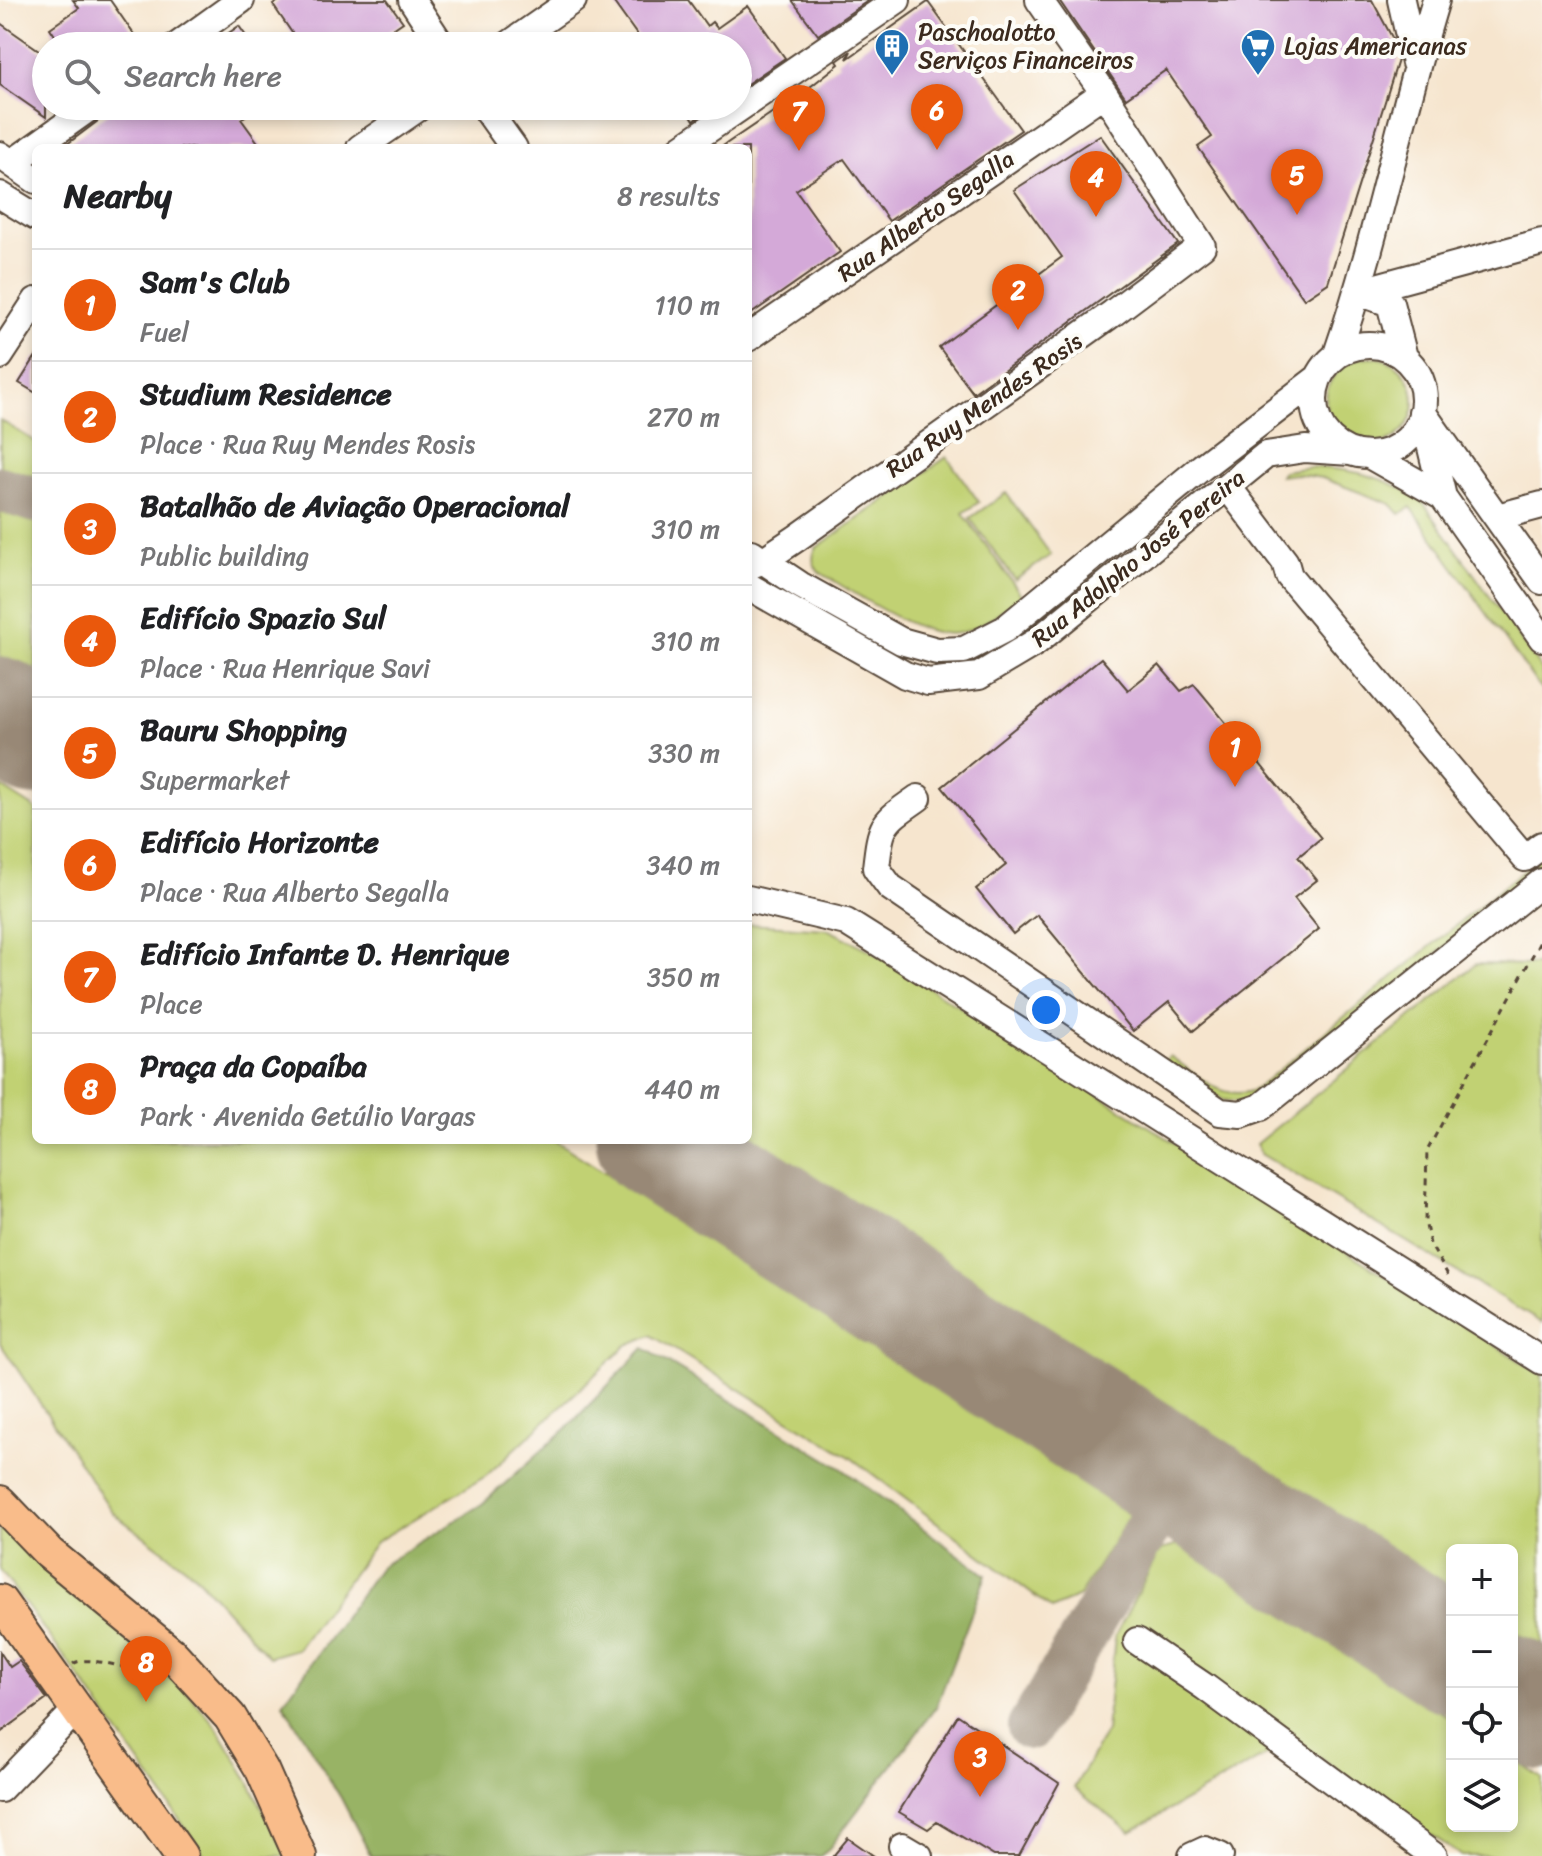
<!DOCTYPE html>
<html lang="en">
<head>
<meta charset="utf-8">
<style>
	:root { --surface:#fff; --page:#f6f6f6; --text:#202124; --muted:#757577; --line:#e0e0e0; --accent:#ea580c }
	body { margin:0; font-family:Sriracha,sans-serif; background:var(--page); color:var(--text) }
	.controls { position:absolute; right:24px; bottom:24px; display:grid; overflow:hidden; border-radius:12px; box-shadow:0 4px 12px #0003 }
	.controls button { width:72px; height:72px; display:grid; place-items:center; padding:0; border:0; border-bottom:2px solid var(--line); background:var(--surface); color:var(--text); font:40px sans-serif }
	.you { position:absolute; left:1046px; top:1010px; width:28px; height:28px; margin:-20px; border:6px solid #fff; border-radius:50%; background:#1a73e8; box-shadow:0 0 0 12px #1a73e833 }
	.badge { display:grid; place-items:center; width:52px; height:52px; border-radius:50%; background:var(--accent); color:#fff; font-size:26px; font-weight:700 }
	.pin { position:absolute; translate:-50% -66px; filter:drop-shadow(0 2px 4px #0008) }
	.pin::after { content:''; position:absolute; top:42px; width:28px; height:24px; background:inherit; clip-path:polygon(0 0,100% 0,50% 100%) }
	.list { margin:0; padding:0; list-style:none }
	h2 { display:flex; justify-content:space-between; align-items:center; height:104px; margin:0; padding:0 32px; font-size:34px }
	h2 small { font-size:26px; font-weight:400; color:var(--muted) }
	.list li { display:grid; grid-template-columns:52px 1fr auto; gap:24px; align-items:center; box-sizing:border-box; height:112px; padding:0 32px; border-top:2px solid var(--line) }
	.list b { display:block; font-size:30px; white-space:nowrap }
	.list p { margin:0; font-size:26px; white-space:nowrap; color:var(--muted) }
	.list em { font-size:26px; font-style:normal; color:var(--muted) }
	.icon { flex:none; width:44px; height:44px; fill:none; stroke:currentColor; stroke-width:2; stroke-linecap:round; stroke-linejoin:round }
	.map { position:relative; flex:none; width:1542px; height:1856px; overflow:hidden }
	.search { position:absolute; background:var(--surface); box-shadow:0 4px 12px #0003; left:32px; top:32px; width:720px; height:88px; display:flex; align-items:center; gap:20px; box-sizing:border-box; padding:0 28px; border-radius:44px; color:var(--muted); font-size:30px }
	.panel { position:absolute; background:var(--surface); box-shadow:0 4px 12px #0003; left:32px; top:144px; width:720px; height:1000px; border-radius:12px }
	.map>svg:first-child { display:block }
</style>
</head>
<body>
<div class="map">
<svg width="1542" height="1856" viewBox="0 0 1542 1856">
	<rect width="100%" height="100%" fill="#fdfcf7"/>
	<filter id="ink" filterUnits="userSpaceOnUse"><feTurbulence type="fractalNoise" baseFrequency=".0125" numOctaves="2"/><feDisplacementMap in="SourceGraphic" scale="16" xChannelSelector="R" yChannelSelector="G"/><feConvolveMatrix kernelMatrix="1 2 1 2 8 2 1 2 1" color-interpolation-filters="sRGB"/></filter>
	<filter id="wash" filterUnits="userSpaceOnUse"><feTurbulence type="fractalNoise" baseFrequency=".006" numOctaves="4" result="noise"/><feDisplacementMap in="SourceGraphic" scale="32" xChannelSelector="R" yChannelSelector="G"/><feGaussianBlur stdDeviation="1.8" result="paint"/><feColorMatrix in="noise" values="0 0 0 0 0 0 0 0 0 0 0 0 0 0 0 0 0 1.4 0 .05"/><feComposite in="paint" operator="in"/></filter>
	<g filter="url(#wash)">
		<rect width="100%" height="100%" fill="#f6e5ce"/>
		<!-- green -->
		<path fill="#c1d173" stroke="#7e7e48" stroke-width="2" d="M1326 401a44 44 0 1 1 88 0a44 44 0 1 1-88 0Z
			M0,420L36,442V492L0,479Z
			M947,457L979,502L963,513L1022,596C1002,610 983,628 958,633C920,640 853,591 819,572C813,564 811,558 816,548Z
			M1311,467C1352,469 1389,477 1422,501L1542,670V691L1411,507L1400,514L1391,504L1322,478L1296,474L1280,476L1283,471Z
			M1006,493L1051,555L1015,580L970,518Z
			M0,505L36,513V682L0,659Z
			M0,786L36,809V1140H554L1130,1507L1128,1519L1079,1596L1052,1609L850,1457L651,1335L627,1345L486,1476L376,1542L297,1649L269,1657L193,1573L113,1513L0,1343Z
			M1542,855V867L1264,1095L1248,1103L1223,1100L1165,1061L1170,1056C1197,1074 1223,1104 1256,1089Z
			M748,924L827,929L868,949L1542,1375V1649L1512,1630V1550H1452V1592L739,1140H748Z
			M1476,964L1542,965V1323L1261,1154L1256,1144Z
			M0,1522L175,1678L216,1726L246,1776L287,1856H205L80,1678L0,1570Z
			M1183,1544L1452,1719V1826H1512V1758L1542,1778V1856H1462L1315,1754H1268L1130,1832L1074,1788L1106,1731L1115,1636L1160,1550Z"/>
		<!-- forest -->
		<path fill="#98b365" stroke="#6a6e42" stroke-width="2" d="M644,1348L841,1468L986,1575L936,1707L827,1851L820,1856H371L341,1798L283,1703L380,1567L482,1504L566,1429Z"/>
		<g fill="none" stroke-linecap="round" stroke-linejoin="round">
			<!-- taxiway -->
			<path stroke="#988876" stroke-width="46" d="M0,489L36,500
				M1137,1453L1152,1521L1222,1508
				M1030,1727L1152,1521"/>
			<!-- runway -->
			<path stroke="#988876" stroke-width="116" d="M0,715L36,738
				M654,1140L1452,1655
				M1512,1693L1542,1712"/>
		</g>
		<g id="blocks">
			<!-- building -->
			<path fill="#d4a9d8" d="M73,0H110L142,46H62L50,28L79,8Z
				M280,0H387L403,22L368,46H301L273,5Z
				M612,0H688L707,26L712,22L717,28L748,6L785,58L738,90V46H645Z
				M792,0H869L818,35Z
				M1059,0H1372L1394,41L1398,60L1328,283L1304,299L1198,147L1212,137L1166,70L1126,98Z
				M928,2L1021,130L889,221L844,159L796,190L840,252L748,316V148H720L810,87L839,64L837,61L851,51L847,59Z
				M0,23L46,55V117L0,85Z
				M239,26L253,46H210Z
				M118,106H259L241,119L262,148H62Z
				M685,106H714L694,120Z
				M1100,135L1178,244L973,393L939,347L1062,257L1014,190Z
				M36,356V393L19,383Z
				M1101,658L1128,690L1159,665L1181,691L1194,684L1321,838L1298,857L1317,880L1294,898L1319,929L1193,1031L1169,1002L1133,1031L1037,915L1013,934L976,889L1006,865L942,787Z
				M0,1652L10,1667L19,1661L47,1699L0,1733Z
				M958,1715L1059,1783L1019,1856H994L937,1822L928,1829L899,1812Z
				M848,1838L874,1856H833Z"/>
		</g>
	</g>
	<g filter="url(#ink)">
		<use href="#blocks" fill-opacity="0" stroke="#574638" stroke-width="2"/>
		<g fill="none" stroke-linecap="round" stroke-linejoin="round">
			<!-- minor casing -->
			<g stroke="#574638" stroke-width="30">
				<path id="minor" d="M412,0L442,46
					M1401,0L1415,63
					M177,46L241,0
					M507,46L573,0
					M484,106L514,148
					M360,148L421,106
					M681,148L897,0
					M0,155L36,180
					M12,163L92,106
					M0,195L36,217
					M1358,292L1542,242
					M1358,292L1390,303L1404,357
					M748,338L1104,93
					M1314 400a55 55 0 1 1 110 0a55 55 0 1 1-110 0Z
					M1337,354C1377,238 1400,117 1436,0
					M0,356L36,301
					M1422,412L1542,581
					M1369,455L1443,497L1426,427
					M1228,487L1285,562L1289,576L1519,851L1525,858L1542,845
					M1443,497L1542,638
					M1497,517L1542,505
					M752,553L800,585L901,641L937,651L964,650L1005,629L1202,467L1318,378
					M748,566L764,560L797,538L1113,313L1202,246L1104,93L1039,0
					M748,586L905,675L928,682L979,676L1036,642L1266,455L1305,449L1351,452
					M918,798C882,823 881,823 876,868L890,887L1220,1112L1241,1114L1261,1107L1542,882
					M748,899L846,922L1542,1361
					M1137,1641L1205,1687L1434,1856
					M0,1789L77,1709
					M902,1846L919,1856
					M1192,1856L1205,1850L1220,1856"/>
			</g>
			<!-- major casing -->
			<g stroke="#574638" stroke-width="36">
				<path id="major" d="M0,1502L49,1553L172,1654L230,1717L262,1770L300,1856
					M0,1601L181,1856"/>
			</g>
			<!-- path -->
			<path stroke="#574638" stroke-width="3" stroke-dasharray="6 6" stroke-linecap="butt" d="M1448,1275L1430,1244L1425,1221L1427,1151L1542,938
				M73,1664C88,1653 132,1673 154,1670"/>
			<!-- minor -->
			<use href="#minor" stroke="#fff" stroke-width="26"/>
			<!-- major -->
			<use href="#major" stroke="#f9bc8a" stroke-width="32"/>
		</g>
	</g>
	<!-- icons -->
	<defs>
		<g id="building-pin" transform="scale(1.8)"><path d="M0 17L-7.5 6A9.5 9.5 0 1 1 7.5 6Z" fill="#1f6fb2" stroke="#fdfcf7"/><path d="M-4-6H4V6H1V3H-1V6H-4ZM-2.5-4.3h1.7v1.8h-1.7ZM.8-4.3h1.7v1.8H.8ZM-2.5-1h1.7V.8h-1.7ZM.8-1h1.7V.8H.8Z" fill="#fff"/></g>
		<g id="supermarket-pin" transform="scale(1.8)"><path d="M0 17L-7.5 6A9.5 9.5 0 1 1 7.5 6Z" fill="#1f6fb2" stroke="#fdfcf7"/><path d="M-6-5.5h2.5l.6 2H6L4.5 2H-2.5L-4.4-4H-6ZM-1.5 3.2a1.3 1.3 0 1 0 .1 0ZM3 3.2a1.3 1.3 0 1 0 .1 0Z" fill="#fff"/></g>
	</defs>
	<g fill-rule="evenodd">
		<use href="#building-pin" x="892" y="46"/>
		<use href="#supermarket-pin" x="1258" y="46"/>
	</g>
	<g text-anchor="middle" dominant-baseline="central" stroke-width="8" stroke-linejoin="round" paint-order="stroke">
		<!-- poi labels -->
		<g font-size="24" fill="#3b2a1e" stroke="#fdfcf7" text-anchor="start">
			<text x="918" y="32">Paschoalotto<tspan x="918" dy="28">Serviços Financeiros</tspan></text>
			<text x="1284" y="46">Lojas Americanas</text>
		</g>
		<!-- street labels -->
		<g font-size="24" fill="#3b2a1e" stroke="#fdfcf7">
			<text transform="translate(926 216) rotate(-35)">Rua Alberto Segalla</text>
			<text transform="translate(984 405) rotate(-35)">Rua Ruy Mendes Rosis</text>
			<text transform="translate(1138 558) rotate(-39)">Rua Adolpho José Pereira</text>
		</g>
	</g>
</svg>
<div class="controls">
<button>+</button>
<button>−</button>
<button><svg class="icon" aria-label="locate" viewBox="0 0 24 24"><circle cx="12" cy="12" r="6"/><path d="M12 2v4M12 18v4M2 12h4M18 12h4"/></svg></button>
<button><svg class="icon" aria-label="layers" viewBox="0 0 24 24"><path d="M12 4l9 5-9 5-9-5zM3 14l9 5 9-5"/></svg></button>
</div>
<div class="you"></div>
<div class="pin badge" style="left:1235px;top:787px">1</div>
<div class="pin badge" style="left:1018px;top:330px">2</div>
<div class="pin badge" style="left:980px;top:1797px">3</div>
<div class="pin badge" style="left:1096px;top:217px">4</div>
<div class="pin badge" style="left:1297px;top:215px">5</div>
<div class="pin badge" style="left:937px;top:150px">6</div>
<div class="pin badge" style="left:799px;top:151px">7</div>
<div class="pin badge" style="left:146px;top:1702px">8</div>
<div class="search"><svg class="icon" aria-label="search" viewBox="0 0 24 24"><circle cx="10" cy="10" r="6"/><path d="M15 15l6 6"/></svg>Search here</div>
<section class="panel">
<h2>Nearby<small>8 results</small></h2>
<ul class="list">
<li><span class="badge">1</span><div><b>Sam's Club</b><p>Fuel</p></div><em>110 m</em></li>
<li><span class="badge">2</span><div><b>Studium Residence</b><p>Place · Rua Ruy Mendes Rosis</p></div><em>270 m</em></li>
<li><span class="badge">3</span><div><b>Batalhão de Aviação Operacional</b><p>Public building</p></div><em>310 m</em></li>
<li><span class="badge">4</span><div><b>Edifício Spazio Sul</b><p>Place · Rua Henrique Savi</p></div><em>310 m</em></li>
<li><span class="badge">5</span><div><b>Bauru Shopping</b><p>Supermarket</p></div><em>330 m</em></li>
<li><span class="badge">6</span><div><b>Edifício Horizonte</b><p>Place · Rua Alberto Segalla</p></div><em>340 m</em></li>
<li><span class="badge">7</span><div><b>Edifício Infante D. Henrique</b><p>Place</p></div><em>350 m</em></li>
<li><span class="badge">8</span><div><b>Praça da Copaíba</b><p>Park · Avenida Getúlio Vargas</p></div><em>440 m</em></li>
</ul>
</section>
</div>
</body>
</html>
